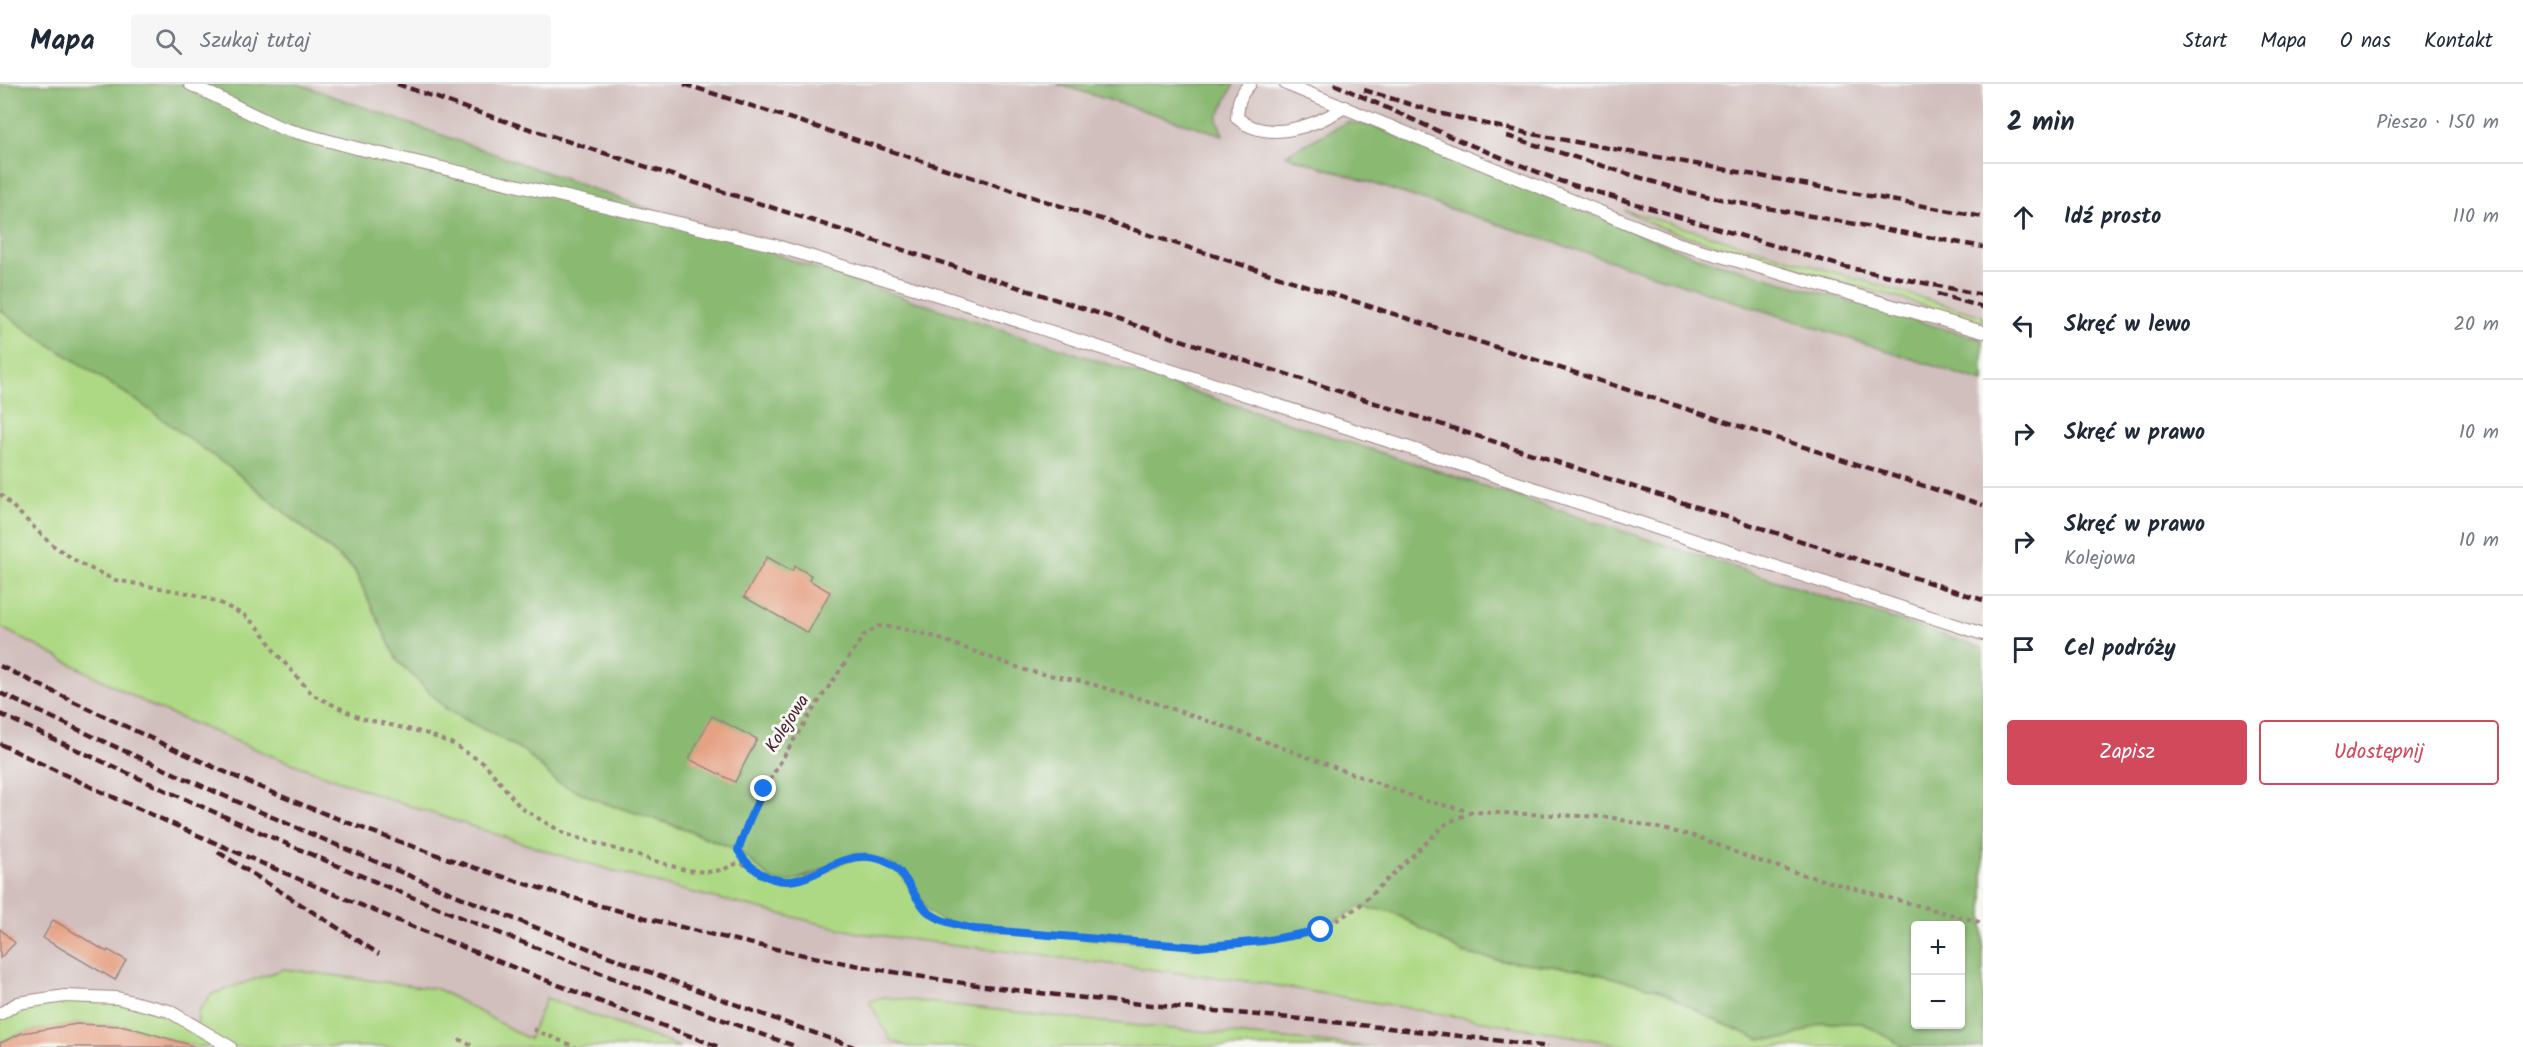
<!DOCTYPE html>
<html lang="pl">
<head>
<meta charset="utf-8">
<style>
	:root { --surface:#fff; --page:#f6f6f7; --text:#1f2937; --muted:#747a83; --line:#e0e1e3; --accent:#d1495b }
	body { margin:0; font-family:Kalam,sans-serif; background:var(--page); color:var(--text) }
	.controls { position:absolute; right:18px; bottom:18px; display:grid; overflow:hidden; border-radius:6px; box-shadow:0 2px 4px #0004 }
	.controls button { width:54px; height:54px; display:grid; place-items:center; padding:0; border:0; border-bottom:2px solid var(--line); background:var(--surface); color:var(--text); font:30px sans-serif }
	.stop { position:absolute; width:18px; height:18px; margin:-14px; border:4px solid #1a73e8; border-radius:50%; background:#fff }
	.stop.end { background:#1a73e8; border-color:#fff; box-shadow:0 2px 6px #0008 }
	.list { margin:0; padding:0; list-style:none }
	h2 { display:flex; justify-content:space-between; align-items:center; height:78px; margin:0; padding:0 24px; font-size:26px }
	h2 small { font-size:20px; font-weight:400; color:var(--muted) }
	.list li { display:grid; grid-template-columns:39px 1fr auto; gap:18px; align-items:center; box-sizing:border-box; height:108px; padding:0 24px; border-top:2px solid var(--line) }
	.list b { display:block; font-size:22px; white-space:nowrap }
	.list p { margin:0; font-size:20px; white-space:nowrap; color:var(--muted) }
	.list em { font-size:20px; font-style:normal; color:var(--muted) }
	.actions { display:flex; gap:12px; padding:18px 24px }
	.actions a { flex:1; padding:14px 0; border:2px solid var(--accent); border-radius:6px; text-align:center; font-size:21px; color:var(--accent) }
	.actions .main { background:var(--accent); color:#fff }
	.icon { flex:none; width:33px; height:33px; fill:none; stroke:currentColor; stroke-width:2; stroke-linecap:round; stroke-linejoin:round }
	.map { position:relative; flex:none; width:1983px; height:963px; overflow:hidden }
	header { display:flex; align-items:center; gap:36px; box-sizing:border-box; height:84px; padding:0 30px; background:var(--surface); border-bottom:2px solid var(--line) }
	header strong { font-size:28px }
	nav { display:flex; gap:33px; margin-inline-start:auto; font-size:21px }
	.search { width:420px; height:54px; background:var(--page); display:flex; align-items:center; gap:15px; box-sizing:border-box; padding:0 21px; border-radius:6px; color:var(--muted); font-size:22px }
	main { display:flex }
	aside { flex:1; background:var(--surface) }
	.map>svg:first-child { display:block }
</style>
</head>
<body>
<header>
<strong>Mapa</strong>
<div class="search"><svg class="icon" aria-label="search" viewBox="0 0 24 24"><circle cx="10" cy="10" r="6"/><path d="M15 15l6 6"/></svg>Szukaj tutaj</div>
<nav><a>Start</a><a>Mapa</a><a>O nas</a><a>Kontakt</a></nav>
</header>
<main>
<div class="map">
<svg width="1983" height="963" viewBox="0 0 1983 963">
	<rect width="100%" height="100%" fill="#f6f6f2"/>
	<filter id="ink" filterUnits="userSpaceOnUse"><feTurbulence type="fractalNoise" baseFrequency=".0167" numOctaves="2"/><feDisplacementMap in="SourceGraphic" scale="12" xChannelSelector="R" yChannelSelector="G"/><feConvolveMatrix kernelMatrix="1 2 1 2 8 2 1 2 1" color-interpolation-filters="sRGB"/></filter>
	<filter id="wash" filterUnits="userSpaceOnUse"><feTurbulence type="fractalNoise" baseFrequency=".008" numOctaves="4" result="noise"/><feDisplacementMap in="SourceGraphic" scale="24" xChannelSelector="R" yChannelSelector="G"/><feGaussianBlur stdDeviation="1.35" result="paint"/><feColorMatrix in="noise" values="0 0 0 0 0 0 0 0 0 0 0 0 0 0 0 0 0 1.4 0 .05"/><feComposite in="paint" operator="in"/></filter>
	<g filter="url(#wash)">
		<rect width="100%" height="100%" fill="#f1ebd8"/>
		<!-- industrial -->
		<path fill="#d1bfbd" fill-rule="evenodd" d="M0,0H1983V963H0ZM1916,842H1960V940H1916Z"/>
		<!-- green -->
		<path fill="#aed984" stroke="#7c7c58" stroke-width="1.5" d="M1624,126L1983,232V239L1690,153L1654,141Z
			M0,226L30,248L133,314L237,389L354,486L397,576L447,626L524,667L557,698L738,766L773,797C784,796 796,796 806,794C827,789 844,773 867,773C904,775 906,806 927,826C940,838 958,841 974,845L1198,863L1263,857L1321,846L1358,823L1391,827L1463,869L1497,876L1578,885L1657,905L1721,939L1786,955L1822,939H1862L1905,963H1635L1255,898L859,849L682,806L565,773L392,716L272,672L156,624L0,543Z
			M284,885L438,905L529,955L546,914L680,963H197L125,942L77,940L22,949L0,959V930L18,919L117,914L197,943L199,926L212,910Z
			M884,913L1130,941L1374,963H909L891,957L869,917Z"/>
		<!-- forest -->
		<path fill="#8ab972" stroke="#6a6c4e" stroke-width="1.5" fill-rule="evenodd" d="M0,0H299L822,187L1983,564V963H1905L1862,939H1822L1786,955H1759L1721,939L1657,905L1578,885L1497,876L1463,869L1391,827L1358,823L1323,844L1295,853L1198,863L974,845L940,836L927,826L906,793L890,780L869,773L851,775L791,798L773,797L738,766L680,743L604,719L557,698L524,667L448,626L397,576L354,485L237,389L133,314L30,248L0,226ZM1916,842H1960V940H1916Z
			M1057,0H1234L1217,35L1223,51Z
			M1347,38L1373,42L1694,172L1983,256V298L1285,71Z"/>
		<g id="blocks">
			<!-- building -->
			<path fill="#e6a184" d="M767,473L792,487L795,482L811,491L809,496L830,508L808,549L744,513Z
				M712,632L757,655L735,698L689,675Z
				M53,836L107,868L108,866L126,876L115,896L43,854Z
				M0,845L15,859L0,874Z
				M77,940L125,942L197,963H0V959L22,949Z"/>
		</g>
	</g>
	<g filter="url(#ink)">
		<use href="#blocks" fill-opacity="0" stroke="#9e8582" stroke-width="1.5"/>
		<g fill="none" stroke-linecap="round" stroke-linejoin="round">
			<!-- lane casing -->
			<g stroke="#9e8582" stroke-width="14">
				<path id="lane" d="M190,0L281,44L356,64L773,161L944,213L1983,550
					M1250,0C1239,11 1238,19 1237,34C1268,60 1315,42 1345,23
					M1286,0L1679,160L1983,248
					M0,930L18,919L65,912L117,914L169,927L230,963"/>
			</g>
			<!-- path -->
			<path stroke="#9e8582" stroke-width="4" stroke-dasharray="4.5 4.5" stroke-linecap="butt" d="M0,410L51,460L79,479L115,496L193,510L218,518L244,531L262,547L275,568L313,611L360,634L425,649L451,659L485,680L521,724L565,750L685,786L707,788L722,786L738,779L749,782
				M1472,728L1447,739L1358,823L1321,846L1295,853L1198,863L974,845C958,841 940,838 927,827C906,806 907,777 869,773C827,769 804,815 760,789C750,782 743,777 738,766C767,687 817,621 864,551L879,542L899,544L929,551L1028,587L1081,597L1155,619L1237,647L1423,716L1472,728L1609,733L1698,753L1750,774L1804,791L1983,839
				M533,945L575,963
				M459,955L474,963"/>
			<!-- lane -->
			<use href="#lane" stroke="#fff" stroke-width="12"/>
			<!-- rail -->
			<path stroke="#4a1f2b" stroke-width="4.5" stroke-dasharray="9 4.5" stroke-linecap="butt" d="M397,0L468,25L1983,516
				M684,0L1983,421
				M1334,0L1458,56L1560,97L1845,183L1983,211
				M1364,6L1438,29L1527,49L1983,133
				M1507,52L1683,107L1739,119L1983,163
				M1937,210L1983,223
				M0,582C102,631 203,681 308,723C493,797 687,851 882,886C1028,912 1176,923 1323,937C1398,945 1473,953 1548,963
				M0,609C279,741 563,861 854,963
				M0,630C261,753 526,865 797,963
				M0,660C235,773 476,871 719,963
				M218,768L379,870"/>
		</g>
	</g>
	<g fill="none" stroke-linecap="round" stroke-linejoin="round" filter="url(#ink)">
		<!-- route -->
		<path stroke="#1a73e8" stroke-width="8" d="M764,705L750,734L738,766C744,777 750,782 760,789C804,815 827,769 869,773C907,777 906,806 927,827C940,838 958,841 974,845L1198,863L1263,857L1321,846"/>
	</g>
	<g text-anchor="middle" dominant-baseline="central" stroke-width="6" stroke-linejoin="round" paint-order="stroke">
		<!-- street labels -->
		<g font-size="18" fill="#4a1f2b" stroke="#f6f6f2">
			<text transform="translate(788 640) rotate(-57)">Kolejowa</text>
		</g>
	</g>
</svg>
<div class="controls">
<button>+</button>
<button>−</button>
</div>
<div class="stop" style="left:1321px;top:846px"></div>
<div class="stop end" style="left:764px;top:705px"></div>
</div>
<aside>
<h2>2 min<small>Pieszo · 150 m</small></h2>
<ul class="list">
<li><svg class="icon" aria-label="ahead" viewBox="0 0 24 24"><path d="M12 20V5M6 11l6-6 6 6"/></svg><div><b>Idź prosto</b></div><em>110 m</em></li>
<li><svg class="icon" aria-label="left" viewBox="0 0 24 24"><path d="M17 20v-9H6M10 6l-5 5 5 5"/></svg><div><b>Skręć w lewo</b></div><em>20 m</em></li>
<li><svg class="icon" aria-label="right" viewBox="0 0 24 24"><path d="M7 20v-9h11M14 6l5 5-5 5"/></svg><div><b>Skręć w prawo</b></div><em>10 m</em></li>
<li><svg class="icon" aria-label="right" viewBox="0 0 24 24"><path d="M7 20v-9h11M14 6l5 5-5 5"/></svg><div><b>Skręć w prawo</b><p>Kolejowa</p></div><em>10 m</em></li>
<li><svg class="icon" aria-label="arrive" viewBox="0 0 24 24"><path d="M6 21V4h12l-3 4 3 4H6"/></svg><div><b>Cel podróży</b></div></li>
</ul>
<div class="actions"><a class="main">Zapisz</a><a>Udostępnij</a></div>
</aside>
</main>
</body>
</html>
